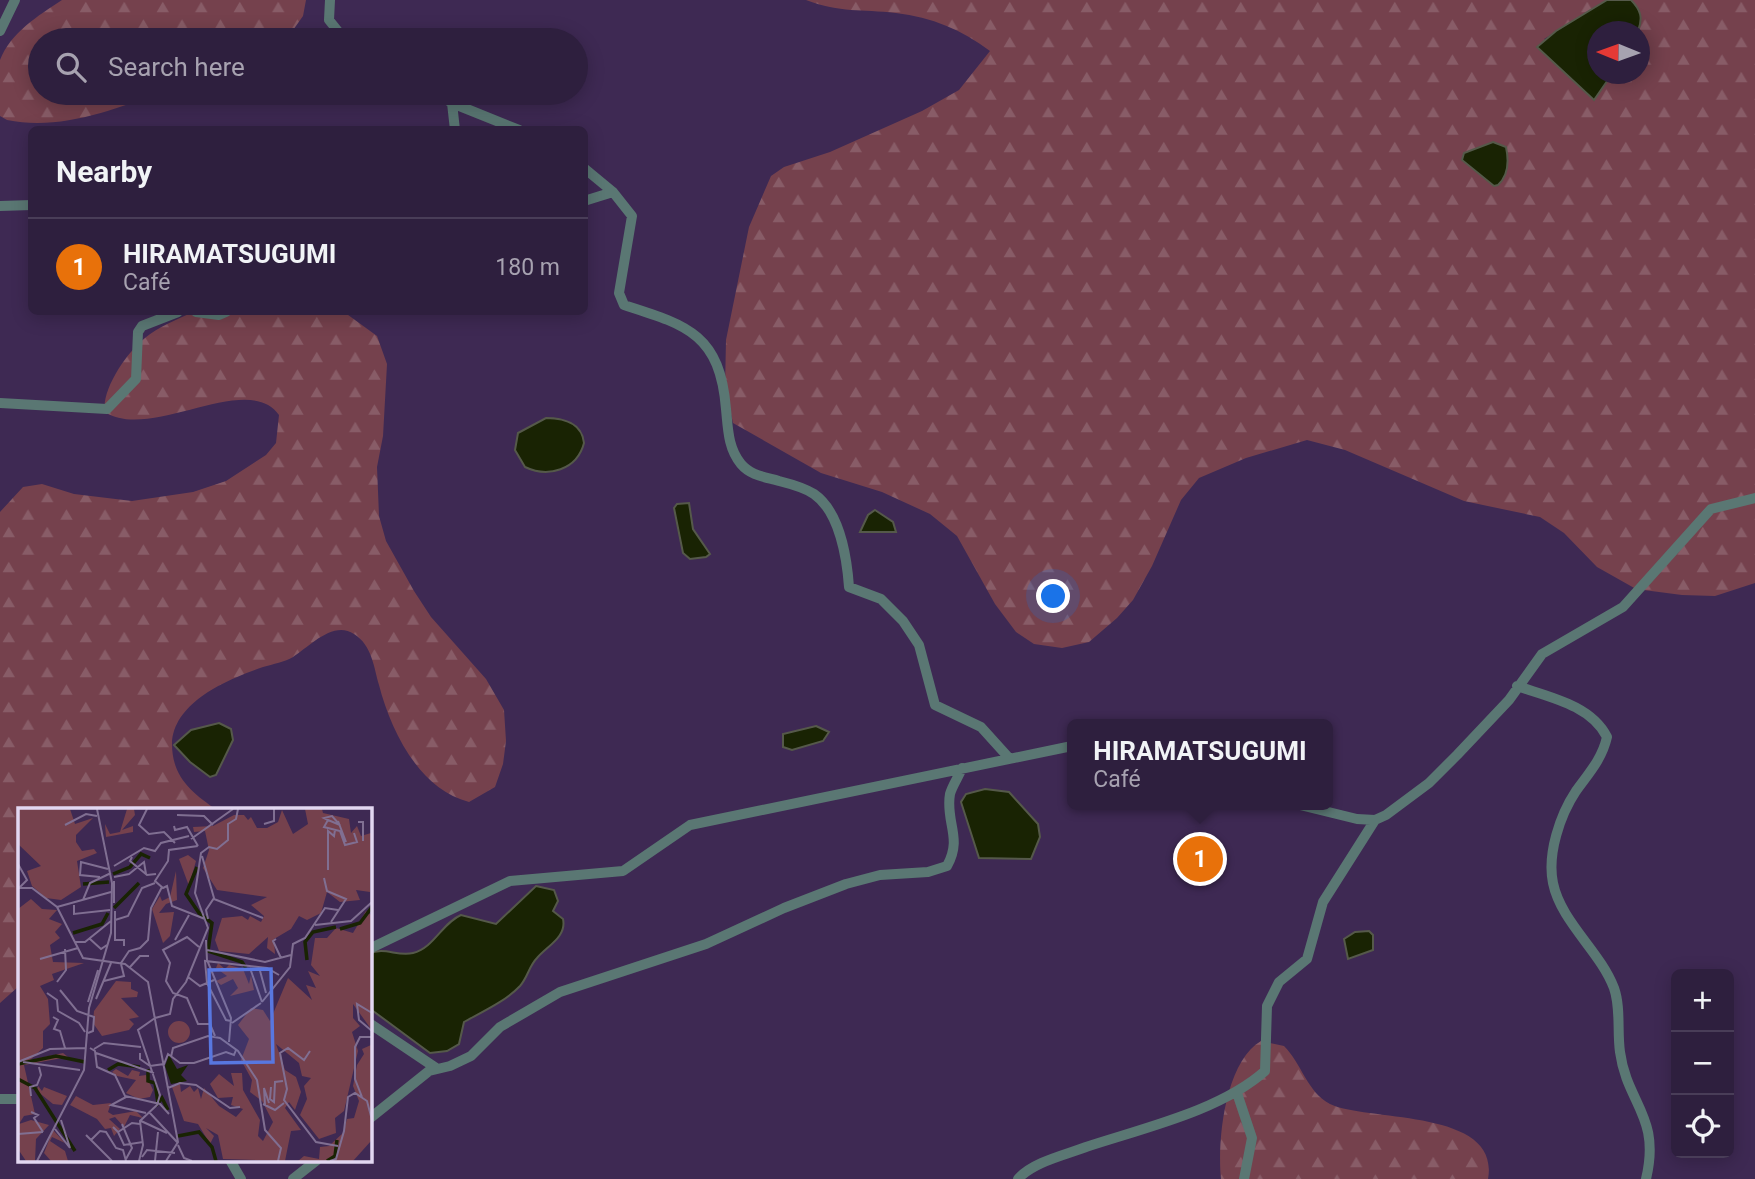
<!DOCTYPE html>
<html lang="en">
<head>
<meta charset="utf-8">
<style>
	:root { --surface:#2e1f3e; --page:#362745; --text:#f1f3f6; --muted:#a7a2b0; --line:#493d58; --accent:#ea580c }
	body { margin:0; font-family:Roboto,sans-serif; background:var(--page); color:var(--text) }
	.controls { position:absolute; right:21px; bottom:21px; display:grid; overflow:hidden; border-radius:10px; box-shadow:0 4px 18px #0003 }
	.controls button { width:63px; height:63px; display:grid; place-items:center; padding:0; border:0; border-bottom:2px solid var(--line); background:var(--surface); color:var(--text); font:35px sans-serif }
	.compass { position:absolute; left:1587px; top:21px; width:63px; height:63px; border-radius:50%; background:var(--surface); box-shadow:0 4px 18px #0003; rotate:271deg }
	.you { position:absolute; left:1054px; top:597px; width:24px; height:24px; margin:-18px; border:5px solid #fff; border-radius:50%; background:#1a73e8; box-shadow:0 0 0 10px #1a73e833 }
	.badge { display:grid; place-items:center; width:46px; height:46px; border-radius:50%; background:var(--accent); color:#fff; font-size:23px; font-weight:700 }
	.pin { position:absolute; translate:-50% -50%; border:4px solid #fff; box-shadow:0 2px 7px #0006 }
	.popup { position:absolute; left:1067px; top:719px; width:266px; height:91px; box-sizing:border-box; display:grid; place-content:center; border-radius:10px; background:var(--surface); filter:drop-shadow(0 2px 5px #0005); font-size:23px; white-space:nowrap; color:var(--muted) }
	.popup b { font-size:26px; color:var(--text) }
	.popup::after { content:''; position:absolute; left:50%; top:100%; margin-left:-14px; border:14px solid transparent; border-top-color:var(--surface) }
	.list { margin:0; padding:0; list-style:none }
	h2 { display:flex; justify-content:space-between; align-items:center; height:91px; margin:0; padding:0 28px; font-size:30px }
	h2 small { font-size:23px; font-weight:400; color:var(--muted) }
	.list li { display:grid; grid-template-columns:46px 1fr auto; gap:21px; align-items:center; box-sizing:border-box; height:98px; padding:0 28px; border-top:2px solid var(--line) }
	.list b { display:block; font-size:26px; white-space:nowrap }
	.list p { margin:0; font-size:23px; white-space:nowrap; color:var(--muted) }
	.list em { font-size:23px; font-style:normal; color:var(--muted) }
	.icon { flex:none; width:38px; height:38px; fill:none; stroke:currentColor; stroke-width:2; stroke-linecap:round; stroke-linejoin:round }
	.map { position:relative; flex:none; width:1755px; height:1179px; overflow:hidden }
	.search { position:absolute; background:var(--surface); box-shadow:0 4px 18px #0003; left:28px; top:28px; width:560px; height:77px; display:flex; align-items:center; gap:18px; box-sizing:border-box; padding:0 24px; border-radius:38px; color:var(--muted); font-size:26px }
	.panel { position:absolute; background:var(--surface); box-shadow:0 4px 18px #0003; left:28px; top:126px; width:560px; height:189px; border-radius:10px }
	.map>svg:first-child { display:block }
</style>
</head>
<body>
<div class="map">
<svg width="1755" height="1179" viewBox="0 0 1755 1179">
	<defs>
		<pattern id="forest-firs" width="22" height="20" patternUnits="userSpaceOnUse" patternTransform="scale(1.75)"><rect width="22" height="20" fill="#75414d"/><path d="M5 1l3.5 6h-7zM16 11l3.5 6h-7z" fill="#885c67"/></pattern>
	</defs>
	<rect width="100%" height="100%" fill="#3e2953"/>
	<!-- forest -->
	<path fill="url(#forest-firs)" d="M62,0H306L303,16L286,40H40V93H160C112,110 59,131 7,120L0,116V60C11,32 38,16 62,0Z
		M806,0H1607L1544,39L1602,89L1612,74H1640V11L1631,0H1755V583L1715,596L1682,595L1636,589L1597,567L1564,533L1540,517L1464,501L1345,450L1307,440L1246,458L1199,478L1181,500L1152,566L1133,600L1117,618L1089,642L1062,648L1034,644L1016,632L995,604L957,536L930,514L882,492L821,473L733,423L725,389L726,340L749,227L771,176L784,167L830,152L922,111L959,90L990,51C962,30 932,17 896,13C861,9 841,13 806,0Z
		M193,312H344L377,336L387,364L383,436L377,467L379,516L386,541L414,591L431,617L486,679L504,710L506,741L503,764L495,787L469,802C419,789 391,731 379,685C374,668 372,645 354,634C333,620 309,647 293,657C285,662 273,664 263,667C228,679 173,702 172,744C172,777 192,793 217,810H19V986L0,1003V512L23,487L42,484L74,494L132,501L193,492L226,481L266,455L276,443L279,415C248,370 150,442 105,412C101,390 127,352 145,338C158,327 178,319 193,312Z
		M1261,1041L1284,1046C1302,1064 1307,1092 1330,1104C1367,1122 1501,1108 1488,1179H1221C1217,1141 1225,1062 1261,1041Z"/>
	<!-- water -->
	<path fill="#192303" stroke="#55594a" stroke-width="2" d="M1607,0H1631C1641,10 1643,18 1638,31L1598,32V74H1612L1594,100L1537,47L1556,31Z
		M1493,142L1506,147C1509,161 1509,175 1498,185L1494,186L1462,160L1464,153Z
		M546,418C563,418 582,423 584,443C577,470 548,478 525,467L515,450L518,433Z
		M689,503L693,529L710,554L706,557L690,559L683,553L674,508L677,504Z
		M875,510L893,522L896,532H860L868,515Z
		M219,723L231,729L233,740L216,775L210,777L190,762L174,745L191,730Z
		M816,726L829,732L823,741L792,750L783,747V734Z
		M985,789L1009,792L1038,824L1040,837L1031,859L979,858L961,802L966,794Z
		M536,886L554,890L558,901L553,911L563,919C567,937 547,946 537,958C529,966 528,977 520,986C506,1001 482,1012 464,1022L459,1044L447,1051L430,1053L369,1008V954C384,946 397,957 413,953C434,948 442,923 461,915L496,924Z
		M1369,931L1373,935V950L1348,959L1344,939L1355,932Z"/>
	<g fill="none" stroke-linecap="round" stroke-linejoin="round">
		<!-- street -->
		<path stroke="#5a7773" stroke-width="10" d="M330,0L329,20L345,40
			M0,31L15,0
			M436,93L452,103L519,130
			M452,103L455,130
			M584,168L613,192L632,216L619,293L624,305C687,325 720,334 726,409C728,429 728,448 741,464C751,476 766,477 779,481C791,484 805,488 814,494C840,512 847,559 849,587L881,599L903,621L919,645L935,705L981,727L1009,758
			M584,201L613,192
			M0,206L32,205
			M196,312L219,315L226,312
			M0,403L107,409L136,379L138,332L142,326L178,312
			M1517,686C1549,697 1591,705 1607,737C1602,759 1589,773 1576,791C1560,815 1547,854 1553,883C1561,922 1600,951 1614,988C1621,1008 1617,1031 1620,1052C1627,1104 1661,1116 1646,1179
			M1300,805L1357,819L1375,820L1386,815L1429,783L1457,755L1509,700L1542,654L1623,607L1711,509L1755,498
			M369,949L510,881L623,871L690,825L1072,746
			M369,1023L436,1068
			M1237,1093L1252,1138L1244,1179
			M0,1099H19
			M369,1119L429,1071L450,1066L471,1056L500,1027L560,992L706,944L784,908L846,884L880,875L928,872L947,866C963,838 945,822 950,794C952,786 959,776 962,768
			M230,1160L241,1179
			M293,1179L317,1160
			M1018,1179C1033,1162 1065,1155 1086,1147C1143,1128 1220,1111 1265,1071L1267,1006L1279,982L1307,959L1323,902L1375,820"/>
	</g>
	<!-- overview -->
	<g transform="translate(18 808)">
		<rect width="354" height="354" fill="#3e2953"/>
		<path d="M0,1H52L57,16L75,10L58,27V34L64,43L76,41L79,45L59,53L63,79L43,92L28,90L14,78L9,63L23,58L0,36ZM109,1H116L117,7L104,22L115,18V24L88,29L87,16L92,26L102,24ZM287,1H304L305,5L331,11L333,25L339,18L343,28L353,25L352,84L338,82L342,92L322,94L309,84L303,105L289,112L281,108L273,121L256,131L257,146L249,140L250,129L231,146L201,143L197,132L204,110L224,108L230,112L232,108L243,114L246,108L233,97L249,89L199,82L185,60L191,42L187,23L176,24L175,19L195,18L216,7H226L230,12L233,9L239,20H249L260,14L264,2L275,26L290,16ZM170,47L178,53L171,78L161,51ZM158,63L159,92L148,96L141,105L156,104L152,128L145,135L134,101L142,88L144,93L152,89ZM13,91L24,101L39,102L31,111L44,116L37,124L42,130L32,137L35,154L66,155L34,166L36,172L22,178L30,191L32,216L25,223V240L12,252L45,245L50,249L6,257L17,306L6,308L1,316L13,312L31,317L18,331L17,353H8L0,341V101ZM348,103L353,107V221L335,196V210L342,218L334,224L340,243L326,303L317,310L318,325L301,331L282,307L289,291L286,278L293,270L284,268L281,255L258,236L267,262L278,269L283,284L277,302L271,294L267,300L283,322L273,323L267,353L205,351L200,327L188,320L196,328L192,336L180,316L166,313L154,279L162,276L163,284L172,278L176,284L180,280L183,291L186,280L201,298L218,309L225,301L213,297L215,289L200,290L192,276L201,266L216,278L213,265H224L225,282L242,312L240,328L245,333L255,314L244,293L232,284L234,272L223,252L231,231L220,217L233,200L245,202L252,213L270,170L294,192L288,177L298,180L290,163L302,168L293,157L297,130H309L318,120L335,125ZM200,155L207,161L211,157L225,161L231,176L233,167L236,182L212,188L220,180L215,171L203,177L198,173L209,168L198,160ZM98,173L113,174V181L120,184L119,189L103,190L121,209L111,211L116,216L111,222L84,228L75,215L76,203ZM150 224a11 11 0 1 1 22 0a11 11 0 1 1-22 0ZM353,237V333L335,353H280L286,348L301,351L302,339L311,338L325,325L329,311L336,310L341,293L335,278L339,257L346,246L344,241ZM98,261L110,268L114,262L122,264L121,268L128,267L135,282L132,289L121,291L108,285L118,272L99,268L94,264ZM20,278L24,283L26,279L49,288L44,297L35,296L19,283ZM58,288L75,297L93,295L90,304L95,307L118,303L125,310L112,307L106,319L97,309L91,311L102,321L96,328L93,320L87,321L79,311L52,297ZM35,322L47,335L34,329L32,333L47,343L50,353H33L26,345Z" fill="#75414d"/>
		<path d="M151,247L159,261L170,257L163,267L169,273L153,276L147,258Z" fill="#192303"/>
		<path fill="none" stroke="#192303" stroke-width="3.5" d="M179,59L168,86L181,105L194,115L190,143L224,154L228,160M95,66L112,59L123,46L132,50M65,76L91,74M96,100L121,75M322,121L342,115L354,99M55,125L84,116L90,105M289,152L287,134L295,124L318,119M0,256L38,248L67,254M130,261V273L137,275L140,295L144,290L150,302M90,262L100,256L122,259M0,271L17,280L57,343M160,328L181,324L194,339L198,353M309,353L317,348L319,332"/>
		<path fill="none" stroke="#806f92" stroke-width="2" d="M129,1L121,17L131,26L146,24L157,35M159,7L186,8L195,17M310,12L322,17L314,8L306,10L310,12L306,19L322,23L327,37L339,34L336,25M320,13L328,34M340,14H345V33M246,16L256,13V1M47,17L68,6L79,8M156,18L157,22L169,19L180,38M173,31L215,1M180,38L151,42L150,53L137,73L145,80L149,78L154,98L187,111M184,48L196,90L188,102L190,111M114,49L112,53L129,67L138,66M0,56L9,72L1,80H14L39,99L65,150L107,156L130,174L160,334L148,353M96,58L126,40L137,43L143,35L171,28M310,62V23L316,28L317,22M82,69L62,67L63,54L90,61M96,69L111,66L126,54L128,66M306,70L309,83L328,91L313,114M96,73V95M196,91L245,110M65,92L72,75L93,65M56,97V106L92,102M39,99L93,84M97,103V132H106V138M97,112L110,108L124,80L137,75M297,117L333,113L354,94M72,131L83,141L89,137M258,131L255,133L263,150M157,132L171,107M188,132L189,152L213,210L211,234M57,134H67L93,113M181,139L169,129L145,142L152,155L148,173L155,185L169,190L180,216H192L197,228M189,142L247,154L273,147M22,151L60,140M103,155L111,143L122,140L130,132L133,100L144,79M112,159L122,148H131M241,159L248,185M232,160L244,194M170,169L182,178L196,172M86,173L106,168L103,156M39,174L48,162L47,141M42,182L59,203L76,209L75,223L70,225M29,185L39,192L40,203L61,215L67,224M78,191L93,155M70,194L80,162M244,194L272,159L275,136L287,130L307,100L320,102M354,205L339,196L341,212L354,223M35,209L40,212L36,221L42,223L47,240M137,210L152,206L155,191L168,174L190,120L177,85L183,45L191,39L199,41L210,32V16L218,11L220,1M213,213L208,212L189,175L187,153L249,160L261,167M214,215L243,195M72,240L77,243L79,259L97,267L107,288L142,296L151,306M76,241L86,235L123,239M292,243L286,252L270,240L262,245L269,281L266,292L298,334L320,338M78,245L136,265M122,245V251L132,258L146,256L150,246L162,255H176L208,244L216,247L218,242M153,249L155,240L190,228L202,230L220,243L239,272L247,322L263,340L260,353M0,254L32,241L68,240M5,254L62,262M253,279L252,291L256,294L257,274L265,273M150,280L162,275L178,277L212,300L222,299M13,288L12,279L19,277L23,267L21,259M108,289L93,297L128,305M344,289L337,271V239L342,229H354M245,296L257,302L266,295M247,297L246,280L251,295M13,304L20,307L16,310L25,324M131,304L159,334M43,312L52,340M123,313L149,325M104,316L114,340L108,351M95,319L100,324L114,315L122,316M37,321L52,340M100,324L106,337L125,334M0,326L25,324M68,327L94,353M73,332L82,323L88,324L98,340L105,342L108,353M160,337L166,350L174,353M124,349L129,342L157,345M19,353L66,262L71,200L93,125L94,75L79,1M121,353L125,337L122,313L139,297L142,287L120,222L137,210M137,353L140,324M312,353L318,351L326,323L330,289L337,285L349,293L354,312"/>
		<path fill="#5877e0" fill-opacity="0.15" stroke="#5877e0" stroke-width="3.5" d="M253,161L255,254L193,255L191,162Z"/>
		<rect width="354" height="354" fill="none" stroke="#e2d7f1" stroke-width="3.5"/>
	</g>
</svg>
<div class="controls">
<button>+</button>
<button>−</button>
<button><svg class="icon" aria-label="locate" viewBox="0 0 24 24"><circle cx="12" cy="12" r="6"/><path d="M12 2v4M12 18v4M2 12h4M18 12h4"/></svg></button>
</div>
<svg class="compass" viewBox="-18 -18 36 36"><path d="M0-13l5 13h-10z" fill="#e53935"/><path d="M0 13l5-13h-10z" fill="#a7a2b0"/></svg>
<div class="you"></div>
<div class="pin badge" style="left:1200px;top:859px;background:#e8710a">1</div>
<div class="popup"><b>HIRAMATSUGUMI</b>Café</div>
<div class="search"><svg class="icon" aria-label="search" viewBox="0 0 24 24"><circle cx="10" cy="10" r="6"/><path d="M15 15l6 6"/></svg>Search here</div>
<section class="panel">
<h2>Nearby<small></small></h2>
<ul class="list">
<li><span class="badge" style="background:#e8710a">1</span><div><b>HIRAMATSUGUMI</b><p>Café</p></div><em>180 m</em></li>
</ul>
</section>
</div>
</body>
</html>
